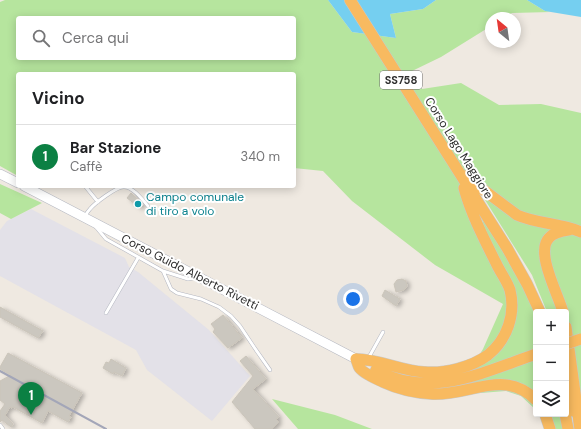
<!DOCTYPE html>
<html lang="it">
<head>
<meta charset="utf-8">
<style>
	:root { --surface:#fff; --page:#f2f2f2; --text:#202124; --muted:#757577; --line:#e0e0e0; --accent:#0b8043 }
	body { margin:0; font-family:"DM Sans",sans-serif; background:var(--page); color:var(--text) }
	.controls { position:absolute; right:12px; bottom:12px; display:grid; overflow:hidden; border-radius:4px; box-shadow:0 2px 10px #0003 }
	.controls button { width:36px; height:36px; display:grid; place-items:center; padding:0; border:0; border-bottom:1px solid var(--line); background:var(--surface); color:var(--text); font:20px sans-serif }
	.compass { position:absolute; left:485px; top:12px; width:36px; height:36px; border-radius:50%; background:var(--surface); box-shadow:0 2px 10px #0003; rotate:331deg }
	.you { position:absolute; left:353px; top:299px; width:14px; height:14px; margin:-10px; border:3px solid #fff; border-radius:50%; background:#1a73e8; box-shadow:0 0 0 6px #1a73e833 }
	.badge { display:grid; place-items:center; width:26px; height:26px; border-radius:50%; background:var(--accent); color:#fff; font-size:13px; font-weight:700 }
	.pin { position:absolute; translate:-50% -33px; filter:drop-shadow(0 1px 2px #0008) }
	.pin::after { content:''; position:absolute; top:21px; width:14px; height:12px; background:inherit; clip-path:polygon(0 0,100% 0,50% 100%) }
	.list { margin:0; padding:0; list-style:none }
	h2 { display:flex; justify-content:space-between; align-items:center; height:52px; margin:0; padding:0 16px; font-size:17px }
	h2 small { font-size:13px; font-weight:400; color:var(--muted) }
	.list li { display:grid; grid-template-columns:26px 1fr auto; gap:12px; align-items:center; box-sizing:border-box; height:64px; padding:0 16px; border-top:1px solid var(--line) }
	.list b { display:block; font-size:15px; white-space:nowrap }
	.list p { margin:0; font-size:13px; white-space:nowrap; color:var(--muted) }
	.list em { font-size:13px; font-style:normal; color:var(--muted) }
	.icon { flex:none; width:22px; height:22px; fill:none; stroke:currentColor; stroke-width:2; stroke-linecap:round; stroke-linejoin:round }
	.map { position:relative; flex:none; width:581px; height:429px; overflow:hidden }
	.search { position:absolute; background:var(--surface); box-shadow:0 2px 10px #0003; left:16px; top:16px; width:280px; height:44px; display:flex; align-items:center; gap:10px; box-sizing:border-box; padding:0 14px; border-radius:4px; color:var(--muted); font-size:15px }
	.panel { position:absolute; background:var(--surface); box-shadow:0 2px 10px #0003; left:16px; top:72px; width:280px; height:116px; border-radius:4px }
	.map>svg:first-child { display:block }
</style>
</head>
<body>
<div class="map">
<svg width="581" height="429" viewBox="0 0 581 429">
	<defs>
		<filter id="shadow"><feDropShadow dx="3" dy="1.5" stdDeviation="2" flood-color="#0004"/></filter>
	</defs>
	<rect width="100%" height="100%" fill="#efe9e1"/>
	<!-- industrial -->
	<path fill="#e3e1e8" d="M31,209L125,258L129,267L138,272L209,330L250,376L212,421L147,370L136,350L0,276V230L7,221Z"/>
	<!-- green -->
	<path fill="#b6e59e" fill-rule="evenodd" d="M5,0H328L352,32L396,38L390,14L423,9L436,0H527L545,11L551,12L512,13L503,18H491V26L441,57L410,72L422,89L461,83L499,105L541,104L581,113V410L566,364V312H547L532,275L470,176L493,265L478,203L536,312V410L521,396L506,391L455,395L483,349L503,304L435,265L352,201L323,171L294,168V74H18V176L0,166V2ZM18,18H294V58H18Z
		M0,184L42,203L11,219L0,213Z
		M272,399L335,415L372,429H298Z
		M540,414H565L568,429H547Z"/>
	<!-- water -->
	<path fill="#75cff0" d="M328,0H436L423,9L390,14L396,38L352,32Z
		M527,0H581V17L545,11Z"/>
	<!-- building -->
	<path fill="#cbc7bf" stroke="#cbc5ba" filter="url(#shadow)" d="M131,193L143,204L140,208L127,198Z
		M402,279L406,281L407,286L404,290L396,292L394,284L397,280Z
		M385,290L400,299L396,306L382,296Z
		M0,307L43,331L38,338L0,317Z
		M223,315L242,338L228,348L213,332L215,329L211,324Z
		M8,353L82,393L69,416L71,417L68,422L48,411L42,423L13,407L12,408L10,407L5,415L13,424L11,427L2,420L0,422V411L5,404L0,400V381L11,375L0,369V367Z
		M246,356L266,379L253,389L279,417L276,419L279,422L272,429H255L232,402L253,376L240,361Z
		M111,359L126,368L122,376L114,372L113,374L103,368L106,362L109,363Z"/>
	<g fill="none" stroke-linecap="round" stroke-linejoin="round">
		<!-- service casing -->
		<g stroke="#b4b7c1" stroke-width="4">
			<path id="service" d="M85,186L98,202
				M85,217C86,214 88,211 90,209C94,204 117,186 124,187C133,187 142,199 148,206
				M96,227L106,239L163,271L188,279L194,278
				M163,271L171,289L177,293L201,299L219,307L231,316L240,326L254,347L270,370
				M106,313L138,258
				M369,357L383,332
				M0,425L3,429"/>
		</g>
		<!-- secondary casing -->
		<g stroke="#b4b7c1" stroke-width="10">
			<path id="secondary" d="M0,174L18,183
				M24,186L356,359"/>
		</g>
		<!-- trunk casing -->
		<g stroke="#c9c9c9" stroke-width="12">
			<path id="trunk" d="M350,0L507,248L527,284L540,312
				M465,176L517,215C537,224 561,223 581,232
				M563,312C558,294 535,252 549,238C554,232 562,231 569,230
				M566,327L580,429
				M356,359C379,359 401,371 424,372C444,374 472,367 488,355C507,340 516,314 510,290C507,281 500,272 496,263C484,239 471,214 464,188
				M356,359C357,361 358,365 359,367C362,373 377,379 383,382C398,389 416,393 433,394C470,396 504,368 536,400
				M376,370C429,400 484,372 536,354
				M566,388L573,411
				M545,414L550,429
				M565,414L568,429"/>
		</g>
		<!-- service -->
		<use href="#service" stroke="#fff" stroke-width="3"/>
		<!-- secondary -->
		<use href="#secondary" stroke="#fff" stroke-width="9"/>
		<!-- trunk -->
		<use href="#trunk" stroke="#f8ba60" stroke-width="11"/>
		<!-- rail -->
		<path stroke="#a3a6b8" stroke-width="2" d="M0,371L106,429"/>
		<!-- trunk-bridge casing -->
		<g stroke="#c9c9c9" stroke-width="12" stroke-linecap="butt">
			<path id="trunk-bridge" d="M566,344L581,339"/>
		</g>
		<!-- trunk-bridge -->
		<use href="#trunk-bridge" stroke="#f8ba60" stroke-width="11"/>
	</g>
	<!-- markers -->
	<circle fill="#0f9aa8" stroke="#fff" stroke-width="1.5" cx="138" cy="204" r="4"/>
	<g text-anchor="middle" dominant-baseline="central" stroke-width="4" stroke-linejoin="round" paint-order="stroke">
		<!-- shield labels -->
		<rect fill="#fff" stroke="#6d6d6d" stroke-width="1" x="380" y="71" width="42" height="18" rx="3"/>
		<g font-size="11" font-weight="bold" fill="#2e2e2e">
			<text x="401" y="80">SS758</text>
		</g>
		<!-- street labels -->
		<g font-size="12" fill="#2e2e2e" stroke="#fff">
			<text transform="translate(459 148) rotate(58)">Corso Lago Maggiore</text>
			<text transform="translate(190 272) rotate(27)">Corso Guido Alberto Rivetti</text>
		</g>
		<!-- culture labels -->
		<g font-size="12" fill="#0d838f" stroke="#fff" text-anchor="start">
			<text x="146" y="197">Campo comunale<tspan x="146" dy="14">di tiro a volo</tspan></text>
		</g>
	</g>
</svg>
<div class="controls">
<button>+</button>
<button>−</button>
<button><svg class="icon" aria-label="layers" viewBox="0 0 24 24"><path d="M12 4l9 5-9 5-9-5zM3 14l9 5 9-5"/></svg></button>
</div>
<svg class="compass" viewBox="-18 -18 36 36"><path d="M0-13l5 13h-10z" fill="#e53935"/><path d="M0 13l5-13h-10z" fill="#757577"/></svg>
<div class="you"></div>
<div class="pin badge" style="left:31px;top:415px">1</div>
<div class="search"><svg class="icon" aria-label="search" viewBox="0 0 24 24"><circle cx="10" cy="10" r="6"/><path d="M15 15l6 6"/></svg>Cerca qui</div>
<section class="panel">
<h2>Vicino<small></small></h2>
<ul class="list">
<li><span class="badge">1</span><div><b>Bar Stazione</b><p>Caffè</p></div><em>340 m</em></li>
</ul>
</section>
</div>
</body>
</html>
